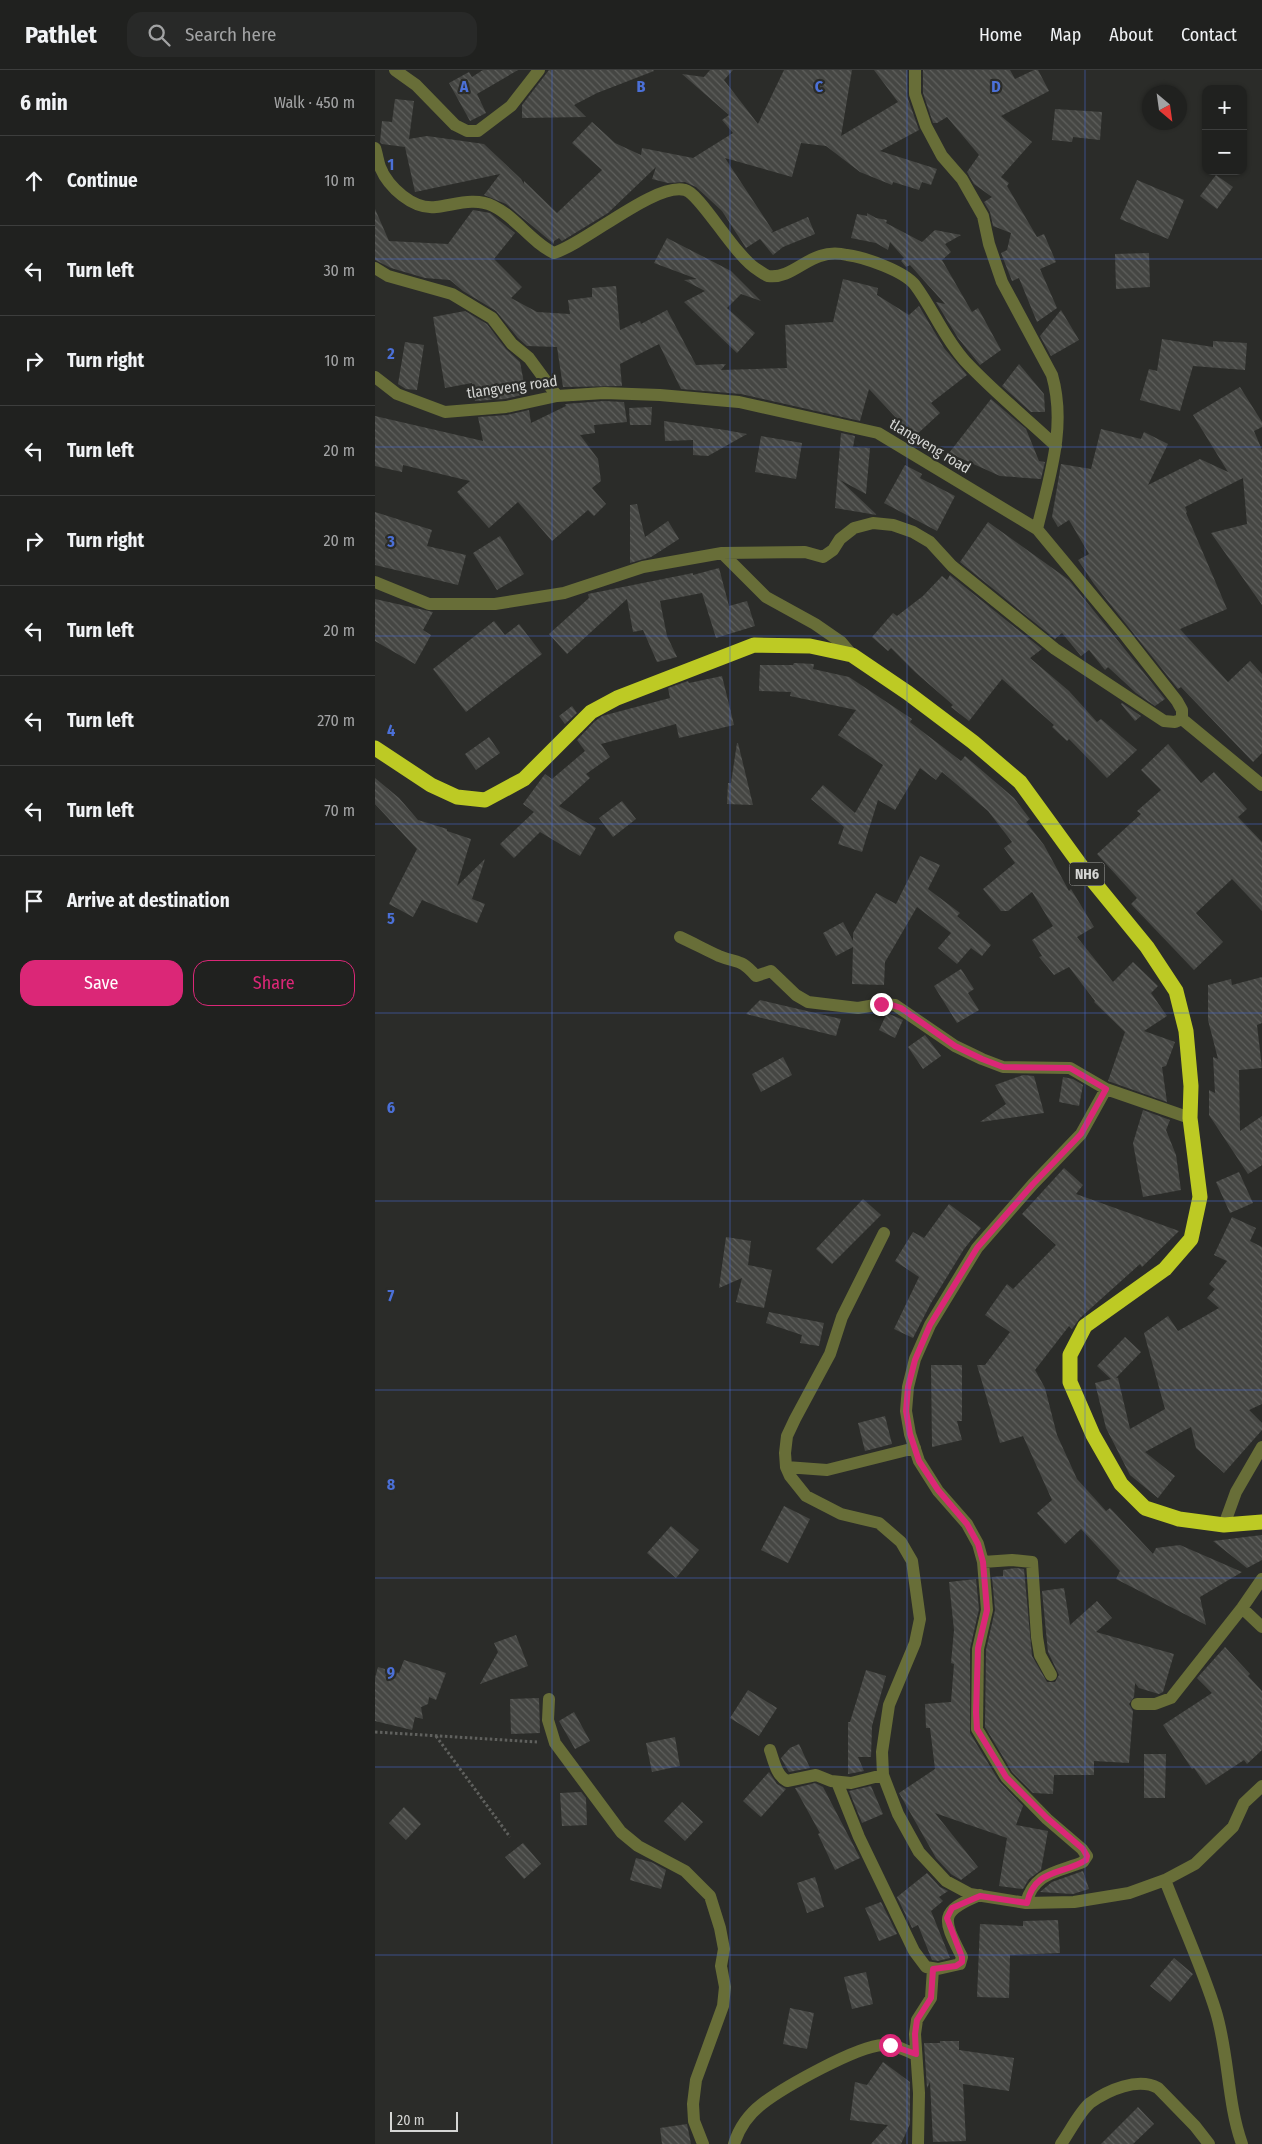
<!DOCTYPE html>
<html lang="en">
<head>
<meta charset="utf-8">
<style>
	:root { --surface:#20211f; --page:#282928; --text:#f1f3f6; --muted:#a2a3a4; --line:#3d3e3d; --accent:#db2777 }
	body { margin:0; font-family:"Fira Sans Condensed",sans-serif; background:var(--page); color:var(--text) }
	.controls { position:absolute; right:15px; top:15px; display:grid; overflow:hidden; border-radius:10px; box-shadow:0 1px 4px #0004 }
	.controls button { width:45px; height:45px; display:grid; place-items:center; padding:0; border:0; border-bottom:1px solid var(--line); background:var(--surface); color:var(--text); font:25px sans-serif }
	.compass { position:absolute; left:767px; top:15px; width:45px; height:45px; border-radius:50%; background:var(--surface); box-shadow:0 1px 4px #0004; rotate:151deg }
	.scale { position:absolute; left:15px; bottom:12px; width:68px; box-sizing:border-box; padding-left:5px; border:2px solid #d5d6d4; border-top:0; font-size:14px; line-height:18px; white-space:nowrap; color:#d5d6d4; -webkit-text-stroke:4px #2b2c29; paint-order:stroke }
	.stop { position:absolute; width:15px; height:15px; margin:-11px; border:4px solid #db2777; border-radius:50%; background:#fff }
	.stop.end { background:#db2777; border-color:#fff; box-shadow:0 1px 5px #0008 }
	.list { margin:0; padding:0; list-style:none }
	h2 { display:flex; justify-content:space-between; align-items:center; height:65px; margin:0; padding:0 20px; font-size:21px }
	h2 small { font-size:16px; font-weight:400; color:var(--muted) }
	.list li { display:grid; grid-template-columns:32px 1fr auto; gap:15px; align-items:center; box-sizing:border-box; height:90px; padding:0 20px; border-top:1px solid var(--line) }
	.list b { display:block; font-size:19px; white-space:nowrap }
	.list em { font-size:16px; font-style:normal; color:var(--muted) }
	.actions { display:flex; gap:10px; padding:15px 20px }
	.actions a { flex:1; padding:11px 0; border:1px solid var(--accent); border-radius:15px; text-align:center; font-size:18px; color:var(--accent) }
	.actions .main { background:var(--accent); color:#fff }
	.icon { flex:none; width:28px; height:28px; fill:none; stroke:currentColor; stroke-width:2; stroke-linecap:round; stroke-linejoin:round }
	.map { position:relative; flex:none; width:887px; height:2074px; overflow:hidden }
	header { display:flex; align-items:center; gap:30px; box-sizing:border-box; height:70px; padding:0 25px; background:var(--surface); border-bottom:1px solid var(--line) }
	header strong { font-size:24px }
	nav { display:flex; gap:28px; margin-inline-start:auto; font-size:18px }
	.search { width:350px; height:45px; background:var(--page); display:flex; align-items:center; gap:12px; box-sizing:border-box; padding:0 18px; border-radius:15px; color:var(--muted); font-size:19px }
	main { display:flex }
	aside { flex:1; background:var(--surface) }
	.map>svg:first-child { display:block }
</style>
</head>
<body>
<header>
<strong>Pathlet</strong>
<div class="search"><svg class="icon" aria-label="search" viewBox="0 0 24 24"><circle cx="10" cy="10" r="6"/><path d="M15 15l6 6"/></svg>Search here</div>
<nav><a>Home</a><a>Map</a><a>About</a><a>Contact</a></nav>
</header>
<main>
<aside>
<h2>6 min<small>Walk · 450 m</small></h2>
<ul class="list">
<li><svg class="icon" aria-label="ahead" viewBox="0 0 24 24"><path d="M12 20V5M6 11l6-6 6 6"/></svg><div><b>Continue</b></div><em>10 m</em></li>
<li><svg class="icon" aria-label="left" viewBox="0 0 24 24"><path d="M17 20v-9H6M10 6l-5 5 5 5"/></svg><div><b>Turn left</b></div><em>30 m</em></li>
<li><svg class="icon" aria-label="right" viewBox="0 0 24 24"><path d="M7 20v-9h11M14 6l5 5-5 5"/></svg><div><b>Turn right</b></div><em>10 m</em></li>
<li><svg class="icon" aria-label="left" viewBox="0 0 24 24"><path d="M17 20v-9H6M10 6l-5 5 5 5"/></svg><div><b>Turn left</b></div><em>20 m</em></li>
<li><svg class="icon" aria-label="right" viewBox="0 0 24 24"><path d="M7 20v-9h11M14 6l5 5-5 5"/></svg><div><b>Turn right</b></div><em>20 m</em></li>
<li><svg class="icon" aria-label="left" viewBox="0 0 24 24"><path d="M17 20v-9H6M10 6l-5 5 5 5"/></svg><div><b>Turn left</b></div><em>20 m</em></li>
<li><svg class="icon" aria-label="left" viewBox="0 0 24 24"><path d="M17 20v-9H6M10 6l-5 5 5 5"/></svg><div><b>Turn left</b></div><em>270 m</em></li>
<li><svg class="icon" aria-label="left" viewBox="0 0 24 24"><path d="M17 20v-9H6M10 6l-5 5 5 5"/></svg><div><b>Turn left</b></div><em>70 m</em></li>
<li><svg class="icon" aria-label="arrive" viewBox="0 0 24 24"><path d="M6 21V4h12l-3 4 3 4H6"/></svg><div><b>Arrive at destination</b></div></li>
</ul>
<div class="actions"><a class="main">Save</a><a>Share</a></div>
</aside>
<div class="map">
<svg width="887" height="2074" viewBox="0 0 887 2074">
	<defs>
		<pattern id="building-back-hatch" width="6" height="6" patternUnits="userSpaceOnUse" patternTransform="scale(1.25)"><rect width="6" height="6" fill="#454643"/><path d="M-1 5l2 2M0 0l6 6M5-1l2 2" fill="none" stroke="#5f605d"/></pattern>
	</defs>
	<rect width="100%" height="100%" fill="#2b2c29"/>
	<!-- building -->
	<path fill="url(#building-back-hatch)" d="M108,0H143L102,24L111,43L95,51L74,13L94,2L97,7Z
		M174,0H278L279,1L222,23L199,35L211,47L147,48V35Z
		M335,0H358L349,10L383,54L409,0H477L466,66L523,32L499,0H532V26L544,60L505,81L562,99L556,115L547,112L544,120L518,112L517,115L485,102L451,76L426,73L417,107L350,88L398,161L396,163L433,147L440,164L408,177L398,185L385,169L371,178L347,141L321,117L310,112L293,113L277,109L281,97L233,143L187,171L184,168L179,171V174L131,134L109,125L125,104L40,122L30,77L7,74L5,72L7,51L17,52L20,29L39,31L34,69L52,66L109,74L146,109L149,114V111L182,143L227,100L197,73L217,52L240,73L266,85L267,78L318,88L358,63L347,50L354,45L307,4L329,7Z
		M548,0H635L640,9L659,0H663L674,21L626,46L657,72L626,107L634,113L632,116L662,167L669,164L681,192L665,199L682,238L662,252L644,208L637,211L626,183L632,180L636,163L618,156L615,142L609,132L617,127L599,114L592,102L604,85L572,47L562,53H558L548,23Z
		M680,39L727,42L725,70L698,67L697,72L677,70Z
		M841,105L858,117L842,139L825,126Z
		M762,110L809,130L793,169L745,149Z
		M0,139L14,171L73,174L98,140L115,143L140,163L119,189L147,217L136,228L162,242L195,244L193,230L217,227V218L241,216L245,260L265,251L266,254L292,240L321,295L351,294L346,300L412,298L410,255L458,252L468,209L503,218L502,225L534,245L544,236L569,278L592,305L556,333L565,343L539,367L494,319L485,351L366,324L306,319L284,274L245,294L247,316L188,317L182,277L152,276L143,268L121,241L88,221L75,210L50,208L16,198L0,190Z
		M492,143L501,148L512,150L511,153L547,172L560,160L586,165L570,174L576,182L567,190L597,242L603,238L626,280L605,295L583,268L561,232L570,234L535,195L531,197L526,191L529,188L515,172L513,180L501,173L476,168L482,144L492,146Z
		M292,168L356,201L386,231L366,224L352,238L380,263L362,283L309,232L330,221L309,210L322,209L279,193Z
		M774,183L775,217L741,219L740,184Z
		M686,240L704,270L676,286L665,266Z
		M90,241L112,254L131,279L145,292L151,324L130,329L100,331L97,313L70,318L58,247Z
		M787,269L838,277V271L872,273L870,300L818,296L805,341L765,330L774,299L782,301Z
		M30,272L49,275L42,320L31,319L23,314Z
		M644,294L669,324L670,342H656L627,316Z
		M865,317L887,352V357L879,361L887,380V535L836,463L872,454L868,408L810,437L812,442L811,443L852,539L805,559L853,612L875,591L887,604V683L878,692L806,617L803,619L719,514L703,490L714,484L694,450L683,457L677,447L686,394L716,399L726,359L766,369L769,362L793,374L773,415L825,389L853,402L818,345Z
		M616,329L651,359L664,391L670,392L666,409L625,406L574,383Z
		M229,331L249,332L252,352L219,355L220,363L205,365L223,389L226,411L217,418L231,434L219,446L213,440L177,471L143,432L114,458L82,422L95,411L28,395L27,402L0,396V346L108,371L103,347L132,345L154,340L156,353L191,336L190,334Z
		M277,337L276,355H255L254,338Z
		M289,351L350,360L372,364L333,386L318,385V370L290,371Z
		M466,363L480,366L478,377L495,378L491,424L465,410L502,445L460,438Z
		M386,366L427,373L421,409L380,402Z
		M530,395L547,404L545,408L580,426L562,461L509,433Z
		M262,434L270,467L293,451L304,469L276,487L255,493V435Z
		M0,442L57,460L52,476L91,485L83,515L0,495Z
		M613,452L694,510L790,629L780,636L761,623L733,597L730,600L714,580L706,586L687,563L680,569L585,492Z
		M125,466L149,504L122,520L98,483Z
		M344,498L354,536L372,531L380,556L341,568L327,523L285,531L292,566L302,587L282,592L268,560L258,562L252,529L192,584L174,564L214,528L213,524L318,503V505Z
		M575,505L667,579L655,588L694,621L722,652L726,649L762,680L732,708L694,669L692,671L677,657L679,655L627,609L594,651L576,637L578,635L540,602L516,578L513,581L497,567L518,543L522,546L548,526L567,506L572,510Z
		M0,529L58,542L48,560L56,565L40,594L0,571Z
		M119,551L130,565L144,554L167,584L91,642L58,599Z
		M419,593L439,594L438,599L474,607L537,649L535,652L586,691L590,686L639,728L655,749L651,752L669,775L694,821L696,819L719,857L702,867L738,912L758,892L783,916L776,923L792,946L769,961L800,972L791,996L787,997L792,1032L733,1011L750,962L719,932L720,931L694,897L679,905L664,887L667,886L657,870L678,856L657,822L633,841H626L608,819L640,793L629,778L637,772L613,741L567,702L561,710L545,698L520,740L503,730L487,782L463,774L469,757L436,729L448,715L480,743L508,695L463,665L481,640L415,626L416,622L384,621L385,595H418Z
		M347,606L359,655L304,668L301,654L226,674L235,687L211,704L215,708L184,736L221,758L205,786L165,762L139,788L125,774L159,742L148,734L170,704L177,709L210,681L202,670L219,652L227,646L295,628L293,618L313,611L314,613Z
		M747,633L766,646L760,651L746,634Z
		M197,636L202,643L190,654L184,646Z
		M114,667L125,683L101,700L90,684Z
		M362,673H363L378,735L352,734L353,713H356Z
		M793,674L826,713L839,702L872,739L863,747L887,772V841L857,809L821,843L848,872L819,900L756,834L762,828L722,784L766,744L762,741L786,720L766,700Z
		M0,708L24,728L43,750L72,759V761L96,769L82,816L110,789L97,829L110,834L102,853L47,830L38,847L14,834L42,779L0,734Z
		M247,731L261,749L238,767L224,748Z
		M545,786L565,795L553,819L585,843L582,846L616,875L607,886L596,878L582,894L563,878L576,863L542,837L510,892L509,915L477,914L478,877L461,886L448,863L468,852L478,871V863L501,823L521,834Z
		M586,899L599,919L593,923L604,940L582,953L559,916Z
		M887,907V953L882,955L887,998L864,1000L865,1061L887,1046V1095L873,1104L834,1045V1020L840,1023L838,987L843,989L833,950V915L856,909L857,915Z
		M385,930L466,949L461,966L371,944Z
		M512,943L528,950L520,968L504,960Z
		M550,965L566,986L548,999L533,977Z
		M408,987L417,1005L386,1022L377,1004Z
		M648,1005L659,1006L669,1043L605,1052L631,1034L620,1015Z
		M688,1007L698,1009L708,1015L704,1036L684,1032Z
		M768,1040L795,1050L791,1060L801,1085L806,1120L768,1127L758,1073Z
		M689,1098L708,1115L701,1124L804,1161L767,1197L765,1194L705,1248L697,1259L694,1256L660,1300L670,1318L682,1365L702,1409L731,1441L735,1438L778,1484L781,1478L805,1475L867,1502L825,1527L831,1555L741,1509L745,1501L706,1459L690,1474L662,1443L677,1430L648,1366L625,1373L602,1295H610L635,1262L610,1245L632,1214L638,1219L681,1175L647,1144Z
		M864,1102L878,1133L855,1143L841,1112Z
		M488,1129L506,1145L457,1194L441,1179Z
		M574,1134L606,1158L589,1179L556,1233L538,1268L519,1259L544,1207L520,1191L538,1162L549,1168Z
		M857,1147L881,1158L875,1171L887,1177V1334L874,1340L887,1353V1360L849,1403L821,1378L816,1357L770,1382L800,1406L783,1428L755,1405L731,1358L720,1313L736,1309L722,1296L750,1267L766,1282L741,1308H743L755,1359L790,1339L769,1263L793,1246L803,1261L844,1238L832,1228L840,1219L834,1214L852,1191L839,1185Z
		M351,1167L376,1171L373,1195L397,1200L389,1238L361,1232L367,1208L344,1218Z
		M394,1242L449,1253L444,1276L425,1273L427,1265L391,1253Z
		M556,1295H587V1351H582L587,1370L557,1377Z
		M510,1346L517,1374L490,1381L483,1353Z
		M409,1436L435,1449L413,1493L386,1480Z
		M296,1456L324,1480L301,1508L272,1483Z
		M887,1465V1490L872,1498L838,1471Z
		M640,1498L649,1499L657,1586L672,1612H680L684,1605L673,1582L667,1521L689,1518L695,1555L722,1531L737,1548L721,1562L799,1584L788,1622L784,1624L764,1618L760,1613L759,1627L754,1634L758,1641L754,1693L719,1691V1705H679L678,1724L658,1723L637,1702L610,1657L611,1580L620,1540L617,1507L628,1506V1500Z
		M601,1509L604,1539L595,1579V1663L624,1711L648,1736L641,1755L673,1761L666,1800L654,1809L648,1819L624,1816L632,1768L560,1743L603,1797L586,1810L576,1804L561,1788L524,1723L560,1699L555,1658H551L550,1634L576,1632L579,1594L576,1593L579,1560L574,1512Z
		M141,1565L153,1596L105,1614L123,1582L119,1573Z
		M850,1577L875,1604L873,1606L887,1621V1680L872,1694L869,1690L831,1715L819,1698L817,1699L788,1655L837,1623L822,1608Z
		M29,1590L71,1603L61,1630L54,1627L53,1634L46,1637L48,1649L40,1647L37,1660L0,1651V1608L3,1597L24,1603Z
		M491,1600L511,1606L497,1656L496,1687H483L489,1701L473,1704V1652H475Z
		M373,1620L402,1638L384,1666L355,1648Z
		M164,1628L165,1663L136,1664L135,1629Z
		M199,1642L215,1671L200,1679L184,1651Z
		M300,1667L305,1696L277,1702L271,1673Z
		M424,1674L435,1698L414,1702L406,1688L415,1678Z
		M769,1684H791L790,1728H769Z
		M394,1702L402,1714L411,1719L386,1747L368,1731Z
		M440,1713L448,1717L485,1788L460,1800L443,1764L445,1763L420,1718Z
		M496,1716L508,1744L487,1753L474,1721Z
		M206,1722L211,1728L212,1755L187,1756L185,1723Z
		M307,1732L328,1752L310,1771L289,1751Z
		M29,1737L46,1754L31,1770L14,1753Z
		M148,1773L166,1794L149,1809L130,1787Z
		M261,1788L276,1792L291,1800L286,1819L255,1810Z
		M708,1801L714,1819L698,1824L665,1822L677,1812Z
		M552,1803L565,1817L573,1821L564,1827L568,1831L556,1841L575,1888L563,1891L557,1890L543,1855L537,1858L522,1827Z
		M440,1807L449,1837L432,1843L422,1813Z
		M506,1832L522,1864L504,1871L490,1838Z
		M683,1850L685,1883L635,1885L634,1928L602,1927L605,1854L648,1856V1851Z
		M799,1888L818,1904L795,1932L775,1916Z
		M491,1902L498,1934L477,1939L469,1907Z
		M415,1938L439,1943L432,1979L408,1974Z
		M565,1971H584V1980L639,1988L634,2021L588,2014L591,2071L558,2072L555,2012L552,2018L549,1973H565Z
		M508,1992L535,2012V2054L526,2074H496L513,2055L475,2050L480,2012L492,2015Z
		M763,2037L779,2054L758,2074H726Z
		M312,2054L316,2074H287L285,2058Z"/>
	<g fill="none" stroke-linecap="round" stroke-linejoin="round">
		<!-- path -->
		<path stroke="#60615e" stroke-width="3" stroke-dasharray="2.5 2.5" stroke-linecap="butt" d="M0,1662L162,1672
			M61,1666L135,1767"/>
		<!-- minor -->
		<path stroke="#686e38" stroke-width="12" d="M20,0L41,15L80,55L92,61H103L136,36L164,0
			M540,0V24L551,56L567,86L587,109L608,146L614,174L627,212L677,305C692,357 674,408 662,459
			M0,78C2,84 3,91 5,97C13,117 38,140 61,137C79,135 100,127 118,136C141,147 156,172 179,183C211,173 280,112 310,120C325,123 360,187 383,200C386,202 390,205 393,206C413,209 428,191 445,186C454,183 463,183 472,185C489,187 529,201 540,215C558,239 569,268 590,291C618,321 651,348 681,376
			M0,198L13,206L77,224L117,248L137,274L154,288L182,326
			M0,307L22,324L70,342L131,337L182,326L229,323L285,325L364,332L503,363L662,459L750,565L802,631L807,640V649L887,715
			M347,483L430,482L448,487L458,480L465,469L479,458L498,453L518,455L538,462L555,472L577,496L680,579L789,651L800,652L807,649
			M0,512L54,534H120L189,523L268,497L347,483L391,527L440,554L466,572L477,585
			M305,867C318,873 331,880 344,886C364,894 365,888 381,906L396,901L421,925L433,932L483,938L506,934L520,935L580,976L607,989L628,997L695,998L731,1019L815,1048
			M509,1163L467,1247L455,1284L420,1349L412,1366L410,1383L411,1397L415,1406L431,1426L466,1444L504,1453L526,1472L537,1491L545,1549L540,1573L514,1635L507,1682L508,1705L523,1744L544,1782L571,1811L595,1824L651,1833L699,1832L754,1823L790,1810L820,1794L858,1757L869,1733L887,1716
			M411,1397L452,1400L540,1378
			M849,1455L861,1422L887,1377
			M608,1492L637,1490L657,1492L662,1567L665,1585L676,1605
			M867,1538L887,1557
			M174,1629L173,1650L180,1673L246,1762L263,1776L310,1801L335,1826L345,1858L349,1879L346,1896L350,1917L348,1936L321,2010L318,2034L319,2051L328,2074
			M762,1634H780L796,1628L867,1538L887,1509
			M395,1680C399,1691 401,1705 412,1711L441,1705L456,1711L476,1713L508,1705
			M462,1712L484,1767L539,1881L551,1897L563,1899L585,1894L587,1887C568,1849 563,1842 605,1825
			M790,1810C807,1854 827,1897 841,1942C854,1985 852,2032 867,2074
			M651,1833C659,1802 684,1802 708,1792L712,1786L707,1779L672,1749L631,1707L602,1659L603,1579L612,1540L608,1492L603,1474L592,1454L563,1421L544,1391L535,1364L531,1341L533,1317L540,1289L555,1255L602,1178L658,1114L706,1064L731,1019
			M359,2074C364,2058 374,2044 387,2034C409,2017 482,1976 508,1975C519,1974 530,1980 541,1985
			M543,2074L544,2023L540,1964L542,1950L556,1928L558,1899
			M686,2074C694,2063 705,2041 715,2033C733,2020 763,2007 783,2018L820,2056L834,2074"/>
		<!-- highway -->
		<path stroke="#bdca24" stroke-width="15" d="M0,678L56,715L82,727L110,730L149,709L216,642L242,628L379,575L435,576L477,585L533,623L598,672L645,712L709,800L772,877L801,921L811,961L816,1016L815,1048L825,1127L816,1169L790,1199L710,1256L695,1285V1312L718,1365L746,1414L770,1438L804,1449L849,1455L887,1452"/>
	</g>
	<g fill="none" stroke-linecap="round" stroke-linejoin="round">
		<!-- route -->
		<path stroke="#db2777" stroke-width="6" d="M506,934H514L526,938L580,976L607,989L628,997L695,998L731,1019L706,1064L658,1114L602,1178L555,1255L540,1290L533,1317L531,1341L535,1364L544,1391L563,1420L592,1454L603,1474L608,1492L612,1540L603,1578L601,1642L602,1659L631,1707L672,1748L708,1779L712,1786L711,1790C688,1805 660,1798 652,1833L605,1826L577,1838L572,1848L587,1887V1892L581,1896L558,1899L556,1928L542,1950L540,1964L541,1984L515,1975"/>
	</g>
	<!-- grid -->
	<path fill="none" stroke="#4b70d7" stroke-width="1" stroke-opacity="0.55" d="M177,0V2074M355,0V2074M532,0V2074M710,0V2074M0,189H887M0,377H887M0,566H887M0,754H887M0,943H887M0,1131H887M0,1320H887M0,1508H887M0,1697H887M0,1885H887"/>
	<g text-anchor="middle" dominant-baseline="central" stroke-width="4.5" stroke-linejoin="round" paint-order="stroke">
		<!-- shield labels -->
		<rect fill="#2b2c29" stroke="#a2a3a1" stroke-width="1" x="694.5" y="792.5" width="35" height="23" rx="4"/>
		<g font-size="14" font-weight="bold" fill="#d5d6d4">
			<text x="712" y="804">NH6</text>
		</g>
		<!-- street labels -->
		<g font-size="15" fill="#d5d6d4" stroke="#2b2c29">
			<text transform="translate(137 317) rotate(-8)">tlangveng road</text>
			<text transform="translate(555 376) rotate(31)">tlangveng road</text>
		</g>
	</g>
	<g font-size="16" text-anchor="middle" font-weight="bold" fill="#4b70d7" stroke="#2b2c29" stroke-width="4.5" stroke-linejoin="round" paint-order="stroke">
		<text x="89" y="22">A</text>
		<text x="266" y="22">B</text>
		<text x="444" y="22">C</text>
		<text x="621" y="22">D</text>
		<text x="16" y="100">1</text>
		<text x="16" y="289">2</text>
		<text x="16" y="477">3</text>
		<text x="16" y="666">4</text>
		<text x="16" y="854">5</text>
		<text x="16" y="1043">6</text>
		<text x="16" y="1231">7</text>
		<text x="16" y="1420">8</text>
		<text x="16" y="1608">9</text>
	</g>
</svg>
<div class="controls">
<button>+</button>
<button>−</button>
</div>
<svg class="compass" viewBox="-18 -18 36 36"><path d="M0-13l5 13h-10z" fill="#e53935"/><path d="M0 13l5-13h-10z" fill="#a2a3a4"/></svg>
<div class="scale">20 m</div>
<div class="stop" style="left:515px;top:1975px"></div>
<div class="stop end" style="left:506px;top:934px"></div>
</div>
</main>
</body>
</html>
